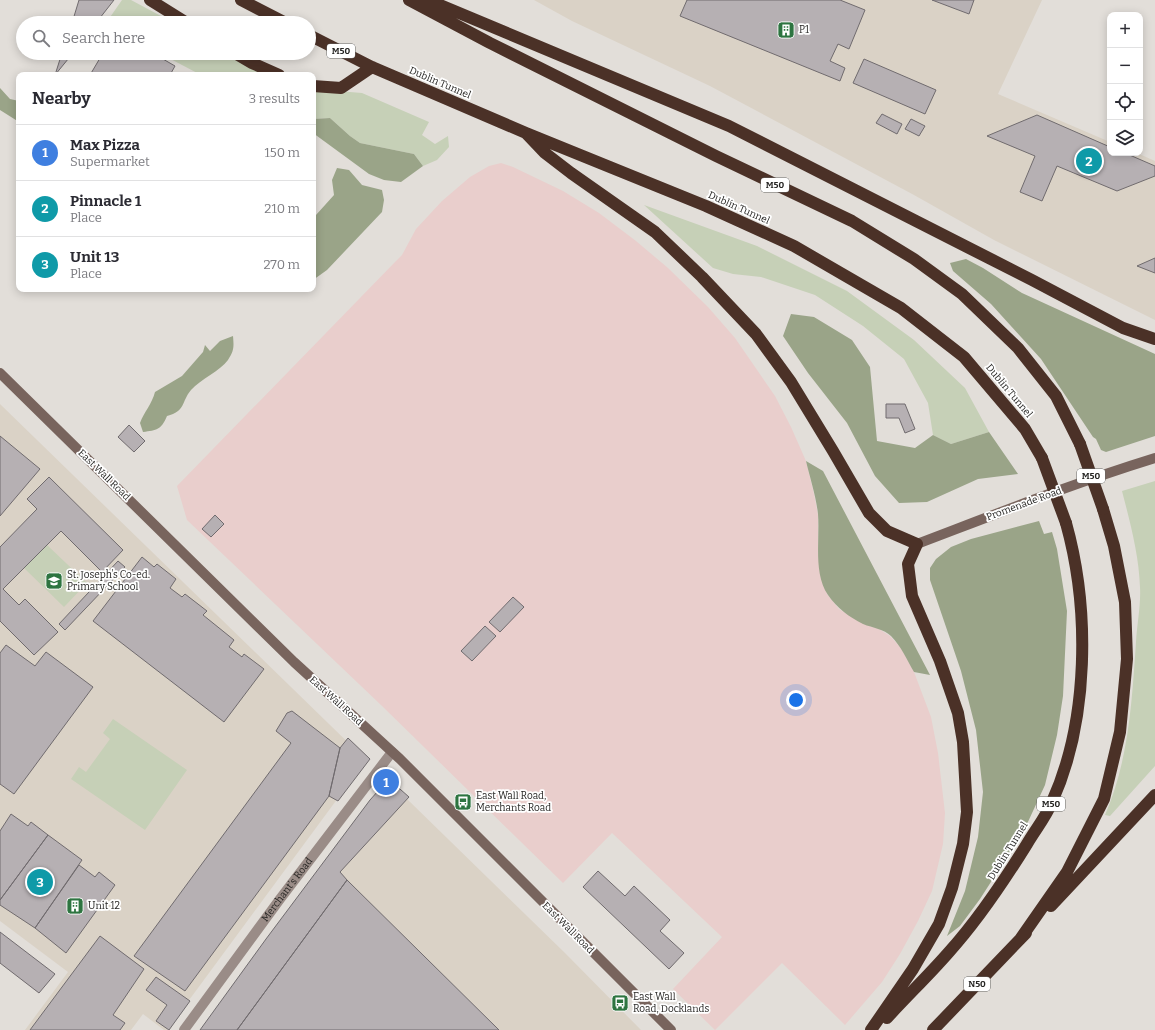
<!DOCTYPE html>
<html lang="en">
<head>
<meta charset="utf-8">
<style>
	:root { --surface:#fff; --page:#f2f2f3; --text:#2b2b33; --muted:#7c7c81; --line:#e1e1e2; --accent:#0b8043 }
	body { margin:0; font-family:Bitter,serif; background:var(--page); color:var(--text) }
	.controls { position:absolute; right:12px; top:12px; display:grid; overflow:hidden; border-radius:8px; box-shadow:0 2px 10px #0003 }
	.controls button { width:36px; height:36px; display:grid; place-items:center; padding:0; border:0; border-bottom:1px solid var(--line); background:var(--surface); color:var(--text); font:20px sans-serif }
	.you { position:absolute; left:796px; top:700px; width:14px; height:14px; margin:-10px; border:3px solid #fff; border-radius:50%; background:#1a73e8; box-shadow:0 0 0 6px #1a73e833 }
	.badge { display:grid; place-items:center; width:26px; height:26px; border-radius:50%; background:var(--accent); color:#fff; font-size:13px; font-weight:700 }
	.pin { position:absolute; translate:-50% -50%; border:2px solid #fff; box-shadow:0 1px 4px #0006 }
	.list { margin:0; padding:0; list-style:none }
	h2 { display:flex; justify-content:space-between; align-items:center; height:52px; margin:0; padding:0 16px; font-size:17px }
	h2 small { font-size:13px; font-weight:400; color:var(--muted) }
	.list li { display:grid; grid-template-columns:26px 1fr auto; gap:12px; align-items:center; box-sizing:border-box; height:56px; padding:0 16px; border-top:1px solid var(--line) }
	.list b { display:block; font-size:15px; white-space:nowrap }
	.list p { margin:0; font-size:13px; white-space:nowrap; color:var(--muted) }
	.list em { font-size:13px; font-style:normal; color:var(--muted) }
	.icon { flex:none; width:22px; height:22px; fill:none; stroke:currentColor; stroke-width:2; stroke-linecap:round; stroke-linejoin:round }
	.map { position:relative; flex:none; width:1155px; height:1030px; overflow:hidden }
	.search { position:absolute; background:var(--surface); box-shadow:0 2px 10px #0003; left:16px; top:16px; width:300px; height:44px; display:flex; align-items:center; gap:10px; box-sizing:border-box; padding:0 14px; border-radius:22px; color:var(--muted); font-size:15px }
	.panel { position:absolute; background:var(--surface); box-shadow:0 2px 10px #0003; left:16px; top:72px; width:300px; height:220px; border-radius:8px }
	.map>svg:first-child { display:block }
</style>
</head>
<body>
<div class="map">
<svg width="1155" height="1030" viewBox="0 0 1155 1030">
	<rect width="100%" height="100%" fill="#e2ded9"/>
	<!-- built -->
	<path fill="#dad2c6" d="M534,0H1042L998,94L1110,142V153H1137L1155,161V320L994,240L914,195L710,86L572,21Z
		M0,404L366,760L167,1030H164L143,1014L131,1030H25L68,972L0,921Z
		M407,799L565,953L641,1030H236L338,873Z"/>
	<!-- industrial -->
	<path fill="#e9cecc" d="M501,163L513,167L563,191L599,213L636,241L668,268L708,307L735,338L775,396L791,427L806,461L814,494L818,515V553L827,594L839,609L864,624L879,629L890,636L901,648L914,672L931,717L938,753L945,813L943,844L932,891L918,921L900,954L882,982L845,1025L782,963L715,1030L673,989L722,937L612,833L563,883L381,705L187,520L177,486L396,261L402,255L416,229L442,201L470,177L489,166Z"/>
	<!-- green -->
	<path fill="#c6d0b7" d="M122,0H131L174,23H106Z
		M165,53H225L265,75H201L163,55Z
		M313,89L362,93L429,122L422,135L435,144L448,136L449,147L437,160L423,166L414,154L360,143L350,136L330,118L313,119Z
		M644,205L757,246L847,291L914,340L965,388L989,432L951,444L933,435L928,403L904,359L863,326L815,295L761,277L733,274L713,268Z
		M1155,481V766L1110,816L1105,815C1129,760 1132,700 1136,642C1137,624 1141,605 1140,587C1139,555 1130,522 1122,491Z
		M46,544L87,583L64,607L24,568Z
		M113,719L187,770L145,830L71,779L79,767L86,772L110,739L103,733Z"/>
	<!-- forest -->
	<path fill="#9aa488" d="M0,88L10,99L19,101V122L0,110Z
		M330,118L350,136L360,143L414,154L423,166L401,182L384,180L369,174L313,133V119Z
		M337,168L349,170L362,185L382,190L384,200L382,212L327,270L313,280V225L316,215L334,195L332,180Z
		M966,259L983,268L1022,293L1155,354V436L1106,452L1101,450L1096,439L1093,437L1041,359L991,304L953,271L950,263Z
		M791,314L814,317L852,340L870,367L877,441L915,448L933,435L951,444L989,432L1018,474L978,479L927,502L899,503L875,476L847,423L808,373L783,336Z
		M233,336C234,347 234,351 228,360C220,371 201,379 191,390C181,402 186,411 167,416C161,430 157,430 143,432L140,423C144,412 152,404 155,392L182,376L203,352L205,345L210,351L220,341Z
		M806,461L823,471L930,675L914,672C907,660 901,646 891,636C884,629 873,628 863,624C849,617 837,608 828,595C813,573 820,539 818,514C816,496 810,478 806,461Z
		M1039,521L1044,534L1052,532L1057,549L1067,611L1063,696L1057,735L1045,785L1027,824L1007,857L980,899L960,926L947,936L965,891L978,837L983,792L976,730L961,671L930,580V568L936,559L951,547L971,539Z"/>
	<!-- building -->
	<path fill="#b6b0b3" stroke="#706b6e" d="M79,0H114L96,23H72Z
		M687,0H840L865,10L849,49L838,44L830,61L845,68L840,81L680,16Z
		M932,0H974L969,14Z
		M62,53H73L55,75Z
		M103,53H157L156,55L175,66L170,75H90Z
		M864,59L936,90L925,114L853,83Z
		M882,114L902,124L897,134L876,123Z
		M1037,115L1110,147V153H1125L1155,166V176L1117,191L1057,166L1042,201L1020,192L1035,156L987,136Z
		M911,119L925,126L919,136L905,129Z
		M1155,258V273L1137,266Z
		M886,404H905L915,429L905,433L899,418H886Z
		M129,425L145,441L134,452L118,437Z
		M0,436L40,469L0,516Z
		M49,477L123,550L102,572L61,531L3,589L19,605L25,599L58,632L34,655L0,621V547L37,509L27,499Z
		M215,515L224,524L211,537L202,529Z
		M142,557L154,567L157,564L176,579L170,588L182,597L185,594L207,611L203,615L234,640L229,647L242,657L244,654L264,669L224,722L93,621Z
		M118,561L125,567L65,630L59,624Z
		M513,597L524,607L500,632L489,622Z
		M485,626L496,636L472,661L461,651Z
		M6,645L35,666L46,652L93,687L14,794L0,784V653Z
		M292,711L340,748L329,796L185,991L134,956L291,743L276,731L287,713Z
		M348,738L370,759L338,801L329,796L340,748Z
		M386,782H392L409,797L340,872L347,880L237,1030H200L266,939L370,800Z
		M11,814L28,826L31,822L48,835L0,900V831Z
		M48,835L82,860L35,928L0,905V900Z
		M79,865L95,877L99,872L115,885L66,953L35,928Z
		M598,871L625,896L634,886L670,920L660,931L684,953L669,969L583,887Z
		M347,880L499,1030H237Z
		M0,932L55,974L39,993L0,963Z
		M100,936L144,969L113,1015L125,1023L120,1030H30Z
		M156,977L190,1001L169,1030L156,1021L167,1005L146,990Z"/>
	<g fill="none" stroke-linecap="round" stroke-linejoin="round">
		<!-- street -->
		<path stroke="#9a8c87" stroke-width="10" id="s1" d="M184,1030L280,899L392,752"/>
		<!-- secondary -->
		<path stroke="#78645d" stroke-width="10" d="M0,373L294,662L400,759L671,1030
			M917,544C996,514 1074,483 1155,458"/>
		<!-- highway -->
		<path stroke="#4b3127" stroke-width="12" d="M150,0L187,23
			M241,0L286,23
			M409,0L490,43L716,156L852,221L914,259L962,294L1018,348L1056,396L1080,444
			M428,0L729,126L1032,280L1123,328L1155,339
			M309,35L372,67L526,133L706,206L794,246L901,308L964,357L1025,429L1042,458
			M235,53L252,63L279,75
			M313,86L341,88L372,67
			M526,133L545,153L571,173L655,232L702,277L756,334L791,382L833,451L869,513L887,531L917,544L908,564L912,596L940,661L958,713L963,742L967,812L963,844L952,888L939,924L913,969L871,1030
			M1051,906L1155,795
			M1021,938L1067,872L1104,799L1120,732L1127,659L1125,602L1114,546L1103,509
			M887,1018C907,996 929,975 949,952C979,919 1004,881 1027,844C1035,830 1046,817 1052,802C1089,720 1090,609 1066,523
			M933,1030L1026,933"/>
		<!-- highway-bridge -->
		<path stroke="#4b3127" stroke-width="12" d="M1080,444L1103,509
			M1042,458L1066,523"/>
	</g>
	<!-- icons -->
	<defs>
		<g id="building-square" transform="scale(0.9)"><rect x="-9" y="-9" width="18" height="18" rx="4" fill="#2d7440" stroke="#fff"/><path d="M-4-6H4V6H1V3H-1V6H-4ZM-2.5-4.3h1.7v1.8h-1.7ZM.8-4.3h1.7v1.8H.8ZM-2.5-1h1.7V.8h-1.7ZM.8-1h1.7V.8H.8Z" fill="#fff"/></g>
		<g id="school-square" transform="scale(0.9)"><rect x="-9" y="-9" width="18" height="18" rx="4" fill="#2d7440" stroke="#fff"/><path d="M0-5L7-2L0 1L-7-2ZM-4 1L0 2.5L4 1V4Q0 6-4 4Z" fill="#fff"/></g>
		<g id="bus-square" transform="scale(0.9)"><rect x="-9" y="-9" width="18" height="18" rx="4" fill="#2d7440" stroke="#fff"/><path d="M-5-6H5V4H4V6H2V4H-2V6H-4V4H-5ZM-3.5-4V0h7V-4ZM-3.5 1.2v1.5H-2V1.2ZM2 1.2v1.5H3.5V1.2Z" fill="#fff"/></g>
	</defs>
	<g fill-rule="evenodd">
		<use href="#building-square" x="786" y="30"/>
		<use href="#school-square" x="54" y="581"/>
		<use href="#bus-square" x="463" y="802"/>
		<use href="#building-square" x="75" y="906"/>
		<use href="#bus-square" x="620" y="1003"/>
	</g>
	<g text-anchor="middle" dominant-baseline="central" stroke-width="3.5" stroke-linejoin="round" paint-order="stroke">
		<!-- shield labels -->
		<g fill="#fff" stroke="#676665" stroke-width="1">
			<rect x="327" y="44" width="28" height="14" rx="3"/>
			<rect x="761" y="178" width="28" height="14" rx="3"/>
			<rect x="1077" y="469" width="28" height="14" rx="3"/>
			<rect x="1037" y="797" width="28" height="14" rx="3"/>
			<rect x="964" y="977" width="26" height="14" rx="3"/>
		</g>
		<g font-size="9" font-weight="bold" fill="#262523">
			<text x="341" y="51">M50</text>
			<text x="775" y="185">M50</text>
			<text x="1091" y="476">M50</text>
			<text x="1051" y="804">M50</text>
			<text x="977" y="984">N50</text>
		</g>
		<!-- poi labels -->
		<g font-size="10" fill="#262523" stroke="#fff" text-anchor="start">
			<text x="799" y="30">P1</text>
			<text x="67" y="575">St. Joseph’s Co-ed.<tspan x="67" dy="12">Primary School</tspan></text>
			<text x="476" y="796">East Wall Road,<tspan x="476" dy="12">Merchants Road</tspan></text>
			<text x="88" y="906">Unit 12</text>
			<text x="633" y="997">East Wall<tspan x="633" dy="12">Road, Docklands</tspan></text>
		</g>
		<!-- street labels -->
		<g font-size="10" fill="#262523" stroke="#fff">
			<text transform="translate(440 83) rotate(23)">Dublin Tunnel</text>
			<text transform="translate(739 208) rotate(24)">Dublin Tunnel</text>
			<text transform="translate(1009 391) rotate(50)">Dublin Tunnel</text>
			<text transform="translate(104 475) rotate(44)">East Wall Road</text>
			<text transform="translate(1024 504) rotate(-20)">Promenade Road</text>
			<text transform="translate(336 701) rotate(42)">East Wall Road</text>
			<text transform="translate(1008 851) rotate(-58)">Dublin Tunnel</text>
			<text stroke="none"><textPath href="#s1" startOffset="174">Merchant's Road</textPath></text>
			<text transform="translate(568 928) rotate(45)">East Wall Road</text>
		</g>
	</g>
</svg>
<div class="controls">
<button>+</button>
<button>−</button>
<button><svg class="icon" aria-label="locate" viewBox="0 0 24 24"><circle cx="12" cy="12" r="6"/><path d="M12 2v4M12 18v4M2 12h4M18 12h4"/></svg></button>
<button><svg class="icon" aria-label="layers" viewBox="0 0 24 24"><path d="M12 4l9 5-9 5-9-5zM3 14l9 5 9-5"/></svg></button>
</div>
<div class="you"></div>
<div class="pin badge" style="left:386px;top:782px;background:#3f7fe0">1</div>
<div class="pin badge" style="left:1089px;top:161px;background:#0f9aa8">2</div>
<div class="pin badge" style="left:40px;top:882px;background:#0f9aa8">3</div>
<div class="search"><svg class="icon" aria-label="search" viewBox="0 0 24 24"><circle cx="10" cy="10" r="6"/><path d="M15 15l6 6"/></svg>Search here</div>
<section class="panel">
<h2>Nearby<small>3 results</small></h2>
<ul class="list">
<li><span class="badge" style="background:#3f7fe0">1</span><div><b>Max Pizza</b><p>Supermarket</p></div><em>150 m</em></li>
<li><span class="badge" style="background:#0f9aa8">2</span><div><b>Pinnacle 1</b><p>Place</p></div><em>210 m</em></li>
<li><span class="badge" style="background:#0f9aa8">3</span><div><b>Unit 13</b><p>Place</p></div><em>270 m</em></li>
</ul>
</section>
</div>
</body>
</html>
